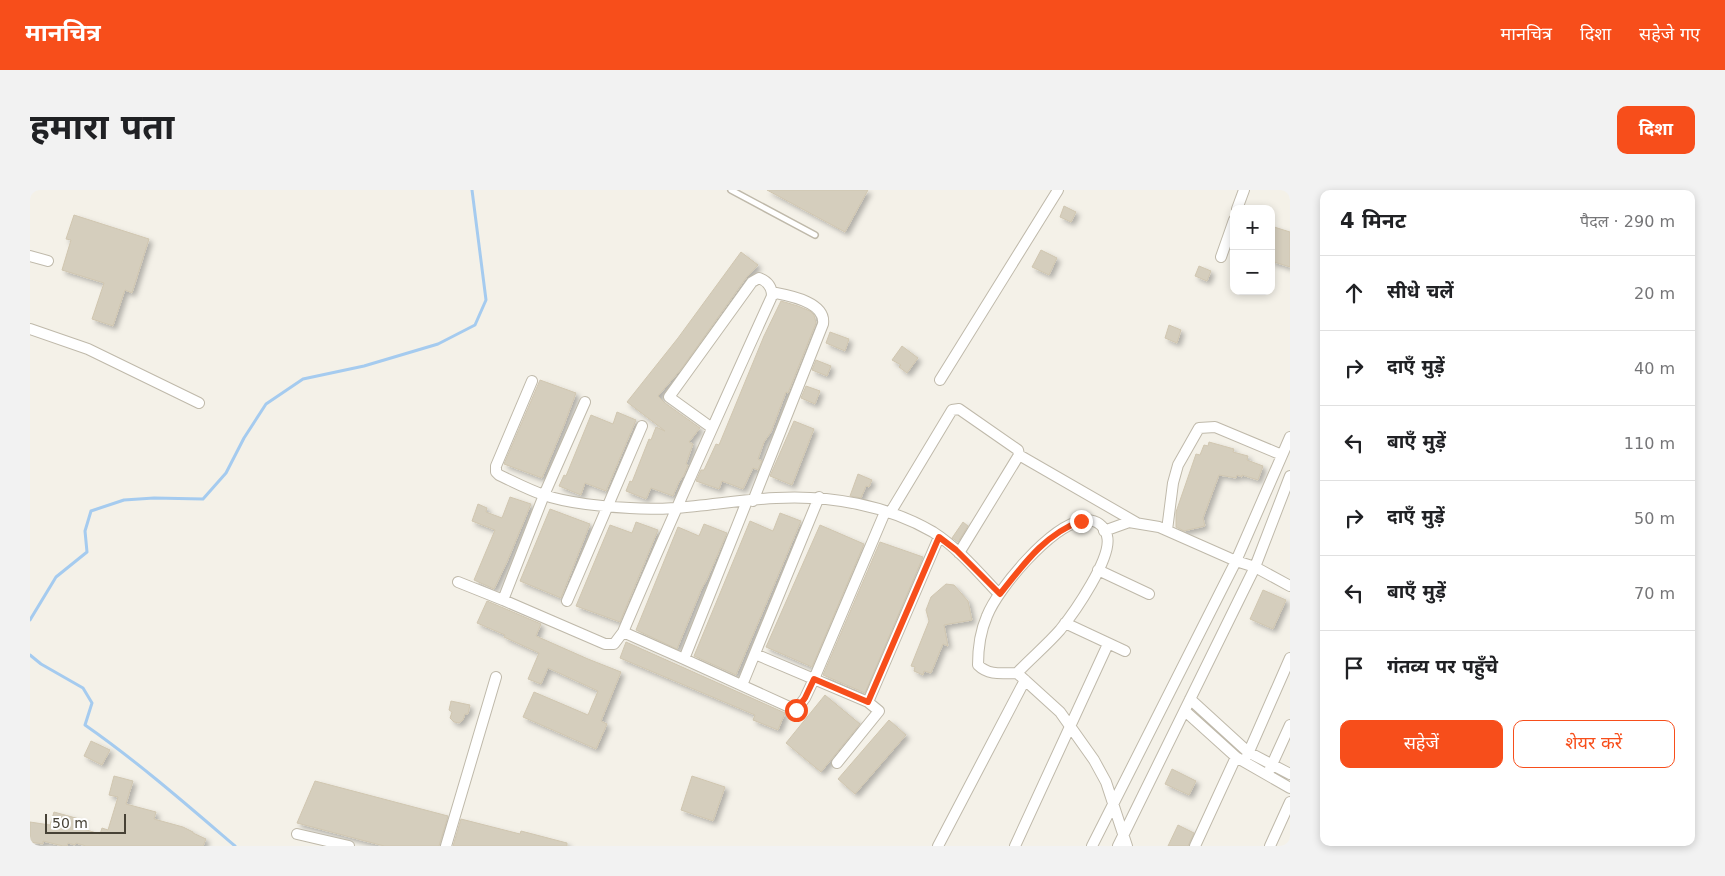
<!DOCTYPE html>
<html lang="hi">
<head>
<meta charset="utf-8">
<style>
	:root { --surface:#fff; --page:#f2f2f2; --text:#202124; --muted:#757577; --line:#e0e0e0; --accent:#f74e1b }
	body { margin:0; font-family:"DejaVu Sans","Noto Sans Devanagari",sans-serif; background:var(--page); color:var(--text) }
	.controls { position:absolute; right:15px; top:15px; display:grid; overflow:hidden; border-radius:10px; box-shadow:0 2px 8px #0003 }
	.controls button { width:45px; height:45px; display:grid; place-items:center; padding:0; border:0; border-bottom:1px solid var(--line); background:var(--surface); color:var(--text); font:25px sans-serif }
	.scale { position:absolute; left:15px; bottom:12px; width:81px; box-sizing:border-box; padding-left:5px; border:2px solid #474236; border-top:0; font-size:14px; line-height:18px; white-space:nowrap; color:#474236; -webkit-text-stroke:4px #fff; paint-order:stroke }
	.stop { position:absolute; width:15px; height:15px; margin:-11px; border:4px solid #f74e1b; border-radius:50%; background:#fff }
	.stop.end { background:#f74e1b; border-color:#fff; box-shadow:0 1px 5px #0008 }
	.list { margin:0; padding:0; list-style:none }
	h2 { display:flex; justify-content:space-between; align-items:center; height:65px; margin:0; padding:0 20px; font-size:21px }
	h2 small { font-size:16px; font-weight:400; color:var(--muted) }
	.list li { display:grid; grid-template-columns:32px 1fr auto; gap:15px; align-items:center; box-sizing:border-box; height:75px; padding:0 20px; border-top:1px solid var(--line) }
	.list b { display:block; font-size:19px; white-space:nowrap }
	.list em { font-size:16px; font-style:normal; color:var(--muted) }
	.actions { display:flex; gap:10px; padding:15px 20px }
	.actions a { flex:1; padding:11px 0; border:1px solid var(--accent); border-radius:10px; text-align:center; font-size:18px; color:var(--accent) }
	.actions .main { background:var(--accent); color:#fff }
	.icon { flex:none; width:28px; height:28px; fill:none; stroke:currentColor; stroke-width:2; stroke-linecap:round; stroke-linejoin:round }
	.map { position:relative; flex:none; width:1260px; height:656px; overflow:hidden; border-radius:10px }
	header { display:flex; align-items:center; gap:30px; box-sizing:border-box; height:70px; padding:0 25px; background:var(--accent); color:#fff }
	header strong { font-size:24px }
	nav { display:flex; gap:28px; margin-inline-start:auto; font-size:18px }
	.intro { display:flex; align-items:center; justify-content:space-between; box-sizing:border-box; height:120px; padding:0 30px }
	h1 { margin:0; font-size:35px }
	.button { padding:12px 22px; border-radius:10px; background:var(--accent); color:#fff; font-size:18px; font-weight:700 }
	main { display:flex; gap:30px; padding:0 30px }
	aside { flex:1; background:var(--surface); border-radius:10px; box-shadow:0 2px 8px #0003 }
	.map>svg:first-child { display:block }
</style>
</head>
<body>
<header>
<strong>मानचित्र</strong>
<nav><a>मानचित्र</a><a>दिशा</a><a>सहेजे गए</a></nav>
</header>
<div class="intro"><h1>हमारा पता</h1><a class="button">दिशा</a></div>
<main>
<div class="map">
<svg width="1260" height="656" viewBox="0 0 1260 656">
	<defs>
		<filter id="shadow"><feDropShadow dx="3.5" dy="3.5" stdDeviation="2.5" flood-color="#0004"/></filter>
	</defs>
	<rect width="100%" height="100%" fill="#f4f1e8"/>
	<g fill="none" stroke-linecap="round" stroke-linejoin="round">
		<!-- stream -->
		<path stroke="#a5cbef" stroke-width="3" d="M0,430L26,387L57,362L55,341L61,321L94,310L124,308L173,309L196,283L214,248L236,214L273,189L334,176L408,154L445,135L456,110L442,0
			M0,465L11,474L53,498L62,513L55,535C108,572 156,614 205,656"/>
	</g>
	<!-- building -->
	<path fill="#d5cebd" stroke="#d0c6b0" filter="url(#shadow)" d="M737,0H838L815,42Z
		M1034,16L1046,22L1041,32L1030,27Z
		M44,25L119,49L102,103L95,100L83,136L62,129L74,93L32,80L41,50L36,49Z
		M1241,36L1260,42V77L1241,71Z
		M1011,60L1027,68L1019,85L1002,77Z
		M711,62L728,75L716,88L652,178L628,206L635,213L670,238L659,252L663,254L656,274L658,275L654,285L649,292L643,306L621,298L616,309L596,301L600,291L602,292L619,249L621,250L626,237L635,241L597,212L648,148Z
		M1169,76L1181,81L1177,91L1165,86Z
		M751,111L768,116L780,121L784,125L786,133L758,203L756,202L741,242L734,252L728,269L732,271L728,280L723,278L713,299L692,291L689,299L666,291L671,280H674L686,254L689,255L734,146Z
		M1139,135L1151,140L1147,153L1135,148Z
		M800,142L819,149L815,161L796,153Z
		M872,156L888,168L877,183L869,177L871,175L862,170Z
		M786,170L801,176L797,186L782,180Z
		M510,190L546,203L534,235L512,288L474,274Z
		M776,196L790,201L785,214L771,208Z
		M587,222L606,230L576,301L555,293L551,305L529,296L534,285L536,286L561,225L583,234Z
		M764,231L784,239L762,295L740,286Z
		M1179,252L1204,259L1203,262L1218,266L1217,270L1233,276L1228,290L1212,285V287L1207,285L1206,288L1189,285L1173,328L1175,336L1154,341L1146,337V322L1166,264L1170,265L1174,255L1178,256Z
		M828,284L842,290L839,297L836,296L831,308L820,306Z
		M480,307L501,314L477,372L464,399L444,390L465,340L442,331L448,314L457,318L456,322L472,328Z
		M520,319L560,334L531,408L490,391Z
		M750,323L771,331L706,485L664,466L720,331L743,341Z
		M606,332L628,340L590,432L546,416L580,335L602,343Z
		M933,332L938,336L928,352L922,348Z
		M674,334L697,343L677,389L671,400L647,459L606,440L648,337L669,346Z
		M790,335L834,354L782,477L736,457Z
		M850,352L893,367L835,503L793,485Z
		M916,394L924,395L938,411L942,430L914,435L918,456L913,454L901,483L894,481L893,485L884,481L885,477L881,476L899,431L896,420L901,407Z
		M1233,400L1256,410L1243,439L1220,429Z
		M457,411L511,434L506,446L558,469L591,482L571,531L577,534L566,559L493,527L504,502L558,525L568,501L518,478L511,494L498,489L509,463L474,447L475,445L447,433Z
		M596,452L755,523L748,540L723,530L725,525L590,468Z
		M795,505L830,534L791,582L756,553Z
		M421,511L440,515L438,524H435L433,530L429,533L424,532L420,528L422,522L419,520Z
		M859,530L876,545L825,604L808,589Z
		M61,551L80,560L72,575L54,566Z
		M1142,579L1166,591L1159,605L1135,594Z
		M84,586L103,591L96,614L126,622L124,629L153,637L163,642V643L176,649L173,656H56L46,653L45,655L38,653L37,656H33L13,651V654L0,652V632L20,635L24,622L53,630L50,638L70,644L72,638L78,640L88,607L79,605Z
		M662,586L695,597L683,631L651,620Z
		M285,591L418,626L409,656H354L267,633Z
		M431,629L490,644L491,641L537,653V656H423Z
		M1148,635L1164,643L1158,656H1138Z"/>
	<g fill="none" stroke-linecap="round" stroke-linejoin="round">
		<!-- lane casing -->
		<g stroke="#bfb9aa" stroke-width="8">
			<path id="lane" d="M701,0L785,45"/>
		</g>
		<!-- street casing -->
		<g stroke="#bfb9aa" stroke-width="12">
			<path id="street" d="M1207,19L1214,0
				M0,66L18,71
				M1191,67L1204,30
				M0,139L58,159L169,213
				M910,190L1028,0
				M502,191L466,276V282L469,285C484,292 499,300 514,305C537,313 575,317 600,318C649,322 698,310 746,308C799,305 857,315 903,342C928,358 949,383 969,404
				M555,212L514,305L473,410L575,454H584L593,442C641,329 691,218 742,106C742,97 737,91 729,88L722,92L639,207L682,238
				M989,265L1107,333
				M723,311L793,134C796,113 762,106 746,103L742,106
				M860,323L922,220L929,219L988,260L989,265L929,363
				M1137,340L1143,293L1148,275L1169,238L1185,237L1252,265
				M1074,341L1099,332L1129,337L1206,371L1225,377L1260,396
				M1068,380L1119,404
				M428,392L473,410
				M537,411L612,236
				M1035,433L1095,461
				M593,442L654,469L717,311
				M725,464L838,512L909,347
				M654,469L766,520L775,508L784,489L855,322
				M987,483C1001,468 1017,455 1030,440C1044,423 1083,367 1077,346C1077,344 1075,342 1074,339C1069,331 1060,329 1051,331C1020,337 968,398 957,426C950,442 948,458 948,475C959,486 973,483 987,483L1030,522L1064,570L1076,592L1097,656
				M712,495L789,307
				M1160,509L1218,562L1260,584
				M1155,521L1206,567L1260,598
				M1217,566L1260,468
				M807,573L849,521L838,512
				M1239,581L1260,535
				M267,644L319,656
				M416,656L466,487
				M908,656L995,490
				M985,656L1078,454
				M1062,656L1206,371L1260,247
				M1088,656L1225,377L1260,286
				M1165,656L1206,567
				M1240,656L1260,612"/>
		</g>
		<!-- lane -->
		<use href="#lane" stroke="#fff" stroke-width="5"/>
		<!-- street -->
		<use href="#street" stroke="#fff" stroke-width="10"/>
	</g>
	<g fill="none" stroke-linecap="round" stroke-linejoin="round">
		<!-- route -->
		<path stroke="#f74e1b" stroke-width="6" d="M766,520L775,508L784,489L838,512L909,347L926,360L970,404C993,375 1015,344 1051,331"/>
	</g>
</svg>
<div class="controls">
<button>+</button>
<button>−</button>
</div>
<div class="scale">50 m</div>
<div class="stop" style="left:766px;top:520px"></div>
<div class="stop end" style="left:1051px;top:331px"></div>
</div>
<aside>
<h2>4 मिनट<small>पैदल · 290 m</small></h2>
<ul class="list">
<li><svg class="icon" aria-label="ahead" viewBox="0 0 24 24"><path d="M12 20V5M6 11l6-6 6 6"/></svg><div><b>सीधे चलें</b></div><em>20 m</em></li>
<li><svg class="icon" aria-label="right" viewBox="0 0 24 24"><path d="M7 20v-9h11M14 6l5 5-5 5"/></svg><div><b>दाएँ मुड़ें</b></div><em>40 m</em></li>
<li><svg class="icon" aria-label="left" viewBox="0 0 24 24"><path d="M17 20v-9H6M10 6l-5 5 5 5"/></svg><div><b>बाएँ मुड़ें</b></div><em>110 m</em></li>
<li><svg class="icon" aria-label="right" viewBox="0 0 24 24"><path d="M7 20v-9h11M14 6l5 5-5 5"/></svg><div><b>दाएँ मुड़ें</b></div><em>50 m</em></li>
<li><svg class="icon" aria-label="left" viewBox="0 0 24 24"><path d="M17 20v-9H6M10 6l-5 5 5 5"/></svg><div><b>बाएँ मुड़ें</b></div><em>70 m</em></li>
<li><svg class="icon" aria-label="arrive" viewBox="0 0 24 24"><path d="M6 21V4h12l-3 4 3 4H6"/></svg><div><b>गंतव्य पर पहुँचे</b></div></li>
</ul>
<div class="actions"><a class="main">सहेजें</a><a>शेयर करें</a></div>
</aside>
</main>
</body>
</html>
